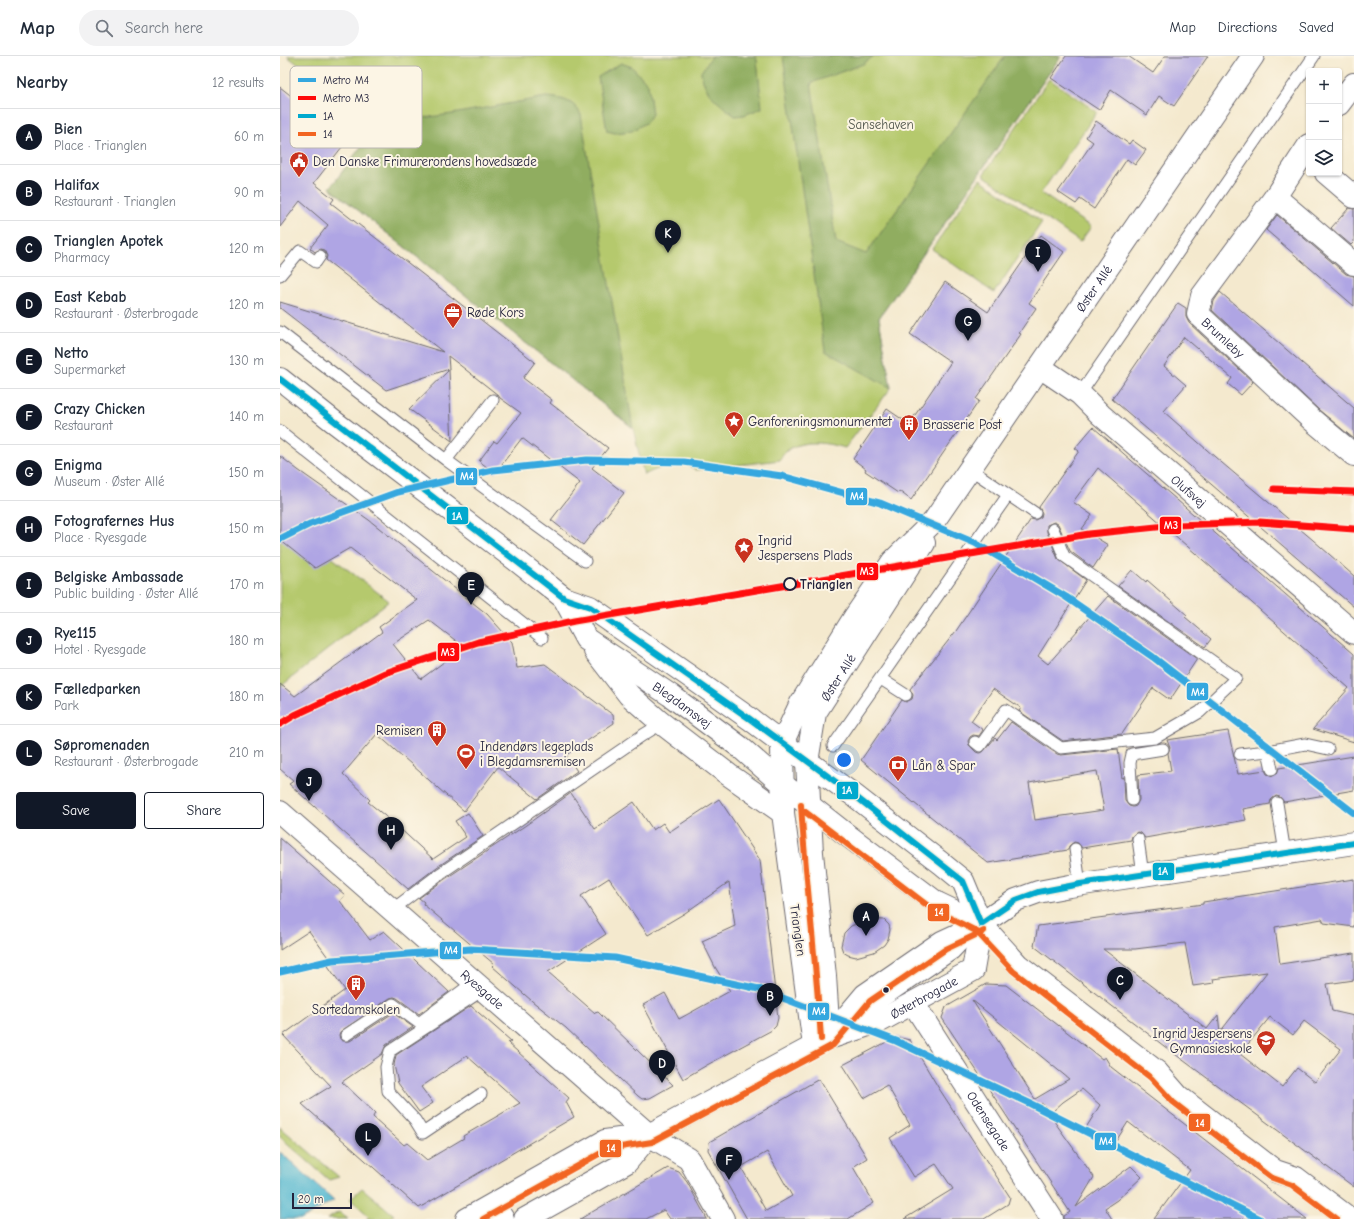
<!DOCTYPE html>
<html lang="en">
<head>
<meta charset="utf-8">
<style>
	:root { --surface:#fff; --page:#f2f2f3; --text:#1f2937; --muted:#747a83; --line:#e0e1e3; --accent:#111827 }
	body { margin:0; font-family:"Comic Neue",sans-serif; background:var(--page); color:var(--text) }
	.controls { position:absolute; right:12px; top:12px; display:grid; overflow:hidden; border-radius:4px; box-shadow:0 1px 3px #0004 }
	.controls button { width:36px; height:36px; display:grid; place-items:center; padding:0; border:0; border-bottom:1px solid var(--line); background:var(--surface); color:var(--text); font:20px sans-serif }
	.scale { position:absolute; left:12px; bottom:10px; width:60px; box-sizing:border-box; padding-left:4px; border:2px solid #22223b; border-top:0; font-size:11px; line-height:14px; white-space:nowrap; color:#22223b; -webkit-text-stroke:3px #fcf5e5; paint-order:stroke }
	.you { position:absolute; left:564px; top:704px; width:14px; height:14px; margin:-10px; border:3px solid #fff; border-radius:50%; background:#1a73e8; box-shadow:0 0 0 6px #1a73e833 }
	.badge { display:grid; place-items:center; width:26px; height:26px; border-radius:50%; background:var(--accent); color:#fff; font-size:13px; font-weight:700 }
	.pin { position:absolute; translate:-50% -33px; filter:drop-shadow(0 1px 2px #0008) }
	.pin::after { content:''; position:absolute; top:21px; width:14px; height:12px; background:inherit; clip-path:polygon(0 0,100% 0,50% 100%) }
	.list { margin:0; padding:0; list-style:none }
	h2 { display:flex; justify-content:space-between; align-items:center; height:52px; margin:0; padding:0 16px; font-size:17px }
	h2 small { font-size:13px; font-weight:400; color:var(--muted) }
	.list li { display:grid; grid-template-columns:26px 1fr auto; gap:12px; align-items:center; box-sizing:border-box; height:56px; padding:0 16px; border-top:1px solid var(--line) }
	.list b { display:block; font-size:15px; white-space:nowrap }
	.list p { margin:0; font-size:13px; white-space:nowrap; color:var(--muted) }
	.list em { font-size:13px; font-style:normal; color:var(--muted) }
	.actions { display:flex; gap:8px; padding:12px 16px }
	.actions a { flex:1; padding:9px 0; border:1px solid var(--accent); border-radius:4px; text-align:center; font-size:14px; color:var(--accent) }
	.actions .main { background:var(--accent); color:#fff }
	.icon { flex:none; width:22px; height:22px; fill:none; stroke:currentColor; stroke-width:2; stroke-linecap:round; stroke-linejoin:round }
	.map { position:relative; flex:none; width:1074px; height:1163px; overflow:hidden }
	header { display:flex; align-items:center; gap:24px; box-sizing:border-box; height:56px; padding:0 20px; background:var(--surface); border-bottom:1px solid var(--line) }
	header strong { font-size:19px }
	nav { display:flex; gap:22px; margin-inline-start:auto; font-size:14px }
	.search { width:280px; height:36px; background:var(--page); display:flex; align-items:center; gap:10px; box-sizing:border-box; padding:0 14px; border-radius:22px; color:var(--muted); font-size:15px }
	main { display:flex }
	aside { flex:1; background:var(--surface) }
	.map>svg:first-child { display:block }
</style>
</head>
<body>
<header>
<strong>Map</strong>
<div class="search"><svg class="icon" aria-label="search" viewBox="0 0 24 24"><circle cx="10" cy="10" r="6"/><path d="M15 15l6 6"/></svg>Search here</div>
<nav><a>Map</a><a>Directions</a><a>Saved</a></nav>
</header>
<main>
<aside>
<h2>Nearby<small>12 results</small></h2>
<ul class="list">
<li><span class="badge">A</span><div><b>Bien</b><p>Place · Trianglen</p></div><em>60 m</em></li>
<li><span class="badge">B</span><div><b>Halifax</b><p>Restaurant · Trianglen</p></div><em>90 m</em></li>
<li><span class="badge">C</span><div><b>Trianglen Apotek</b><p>Pharmacy</p></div><em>120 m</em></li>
<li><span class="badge">D</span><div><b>East Kebab</b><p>Restaurant · Østerbrogade</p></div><em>120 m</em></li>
<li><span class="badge">E</span><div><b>Netto</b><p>Supermarket</p></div><em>130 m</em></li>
<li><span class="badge">F</span><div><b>Crazy Chicken</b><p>Restaurant</p></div><em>140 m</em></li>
<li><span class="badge">G</span><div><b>Enigma</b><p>Museum · Øster Allé</p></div><em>150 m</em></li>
<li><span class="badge">H</span><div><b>Fotografernes Hus</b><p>Place · Ryesgade</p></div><em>150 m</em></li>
<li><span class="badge">I</span><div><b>Belgiske Ambassade</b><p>Public building · Øster Allé</p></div><em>170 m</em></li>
<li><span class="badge">J</span><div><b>Rye115</b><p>Hotel · Ryesgade</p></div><em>180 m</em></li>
<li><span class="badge">K</span><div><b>Fælledparken</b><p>Park</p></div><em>180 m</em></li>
<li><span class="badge">L</span><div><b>Søpromenaden</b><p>Restaurant · Østerbrogade</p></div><em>210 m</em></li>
</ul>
<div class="actions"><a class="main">Save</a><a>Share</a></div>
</aside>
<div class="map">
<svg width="1074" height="1163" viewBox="0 0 1074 1163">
	<rect width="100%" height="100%" fill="#fcf5e5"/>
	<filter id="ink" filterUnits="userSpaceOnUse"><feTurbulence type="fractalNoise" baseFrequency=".025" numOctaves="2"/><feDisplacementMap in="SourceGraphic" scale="8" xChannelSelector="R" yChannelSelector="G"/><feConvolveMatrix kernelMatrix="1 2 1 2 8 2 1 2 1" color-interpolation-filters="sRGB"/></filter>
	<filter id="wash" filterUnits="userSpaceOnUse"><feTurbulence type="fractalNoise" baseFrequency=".012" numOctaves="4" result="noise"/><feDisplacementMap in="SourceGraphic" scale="16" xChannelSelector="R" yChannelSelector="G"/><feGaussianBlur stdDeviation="0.9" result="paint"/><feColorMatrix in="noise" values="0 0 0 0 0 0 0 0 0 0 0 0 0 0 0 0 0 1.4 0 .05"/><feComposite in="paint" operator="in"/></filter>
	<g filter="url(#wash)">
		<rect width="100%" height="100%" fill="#f4e9ce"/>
		<!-- green -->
		<path fill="#b5c96d" stroke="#6c7654" d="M7,0H781L599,262L611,332L565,392C546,386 510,381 500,404L416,414C413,412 410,410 407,409C394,405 376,413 364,419L353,372L50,132L98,68Z
			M769,23L817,56L761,137L811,171L800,186L703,119Z
			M700,123L762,166L714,237L652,193Z
			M0,462L109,545L0,631Z
			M0,1071L59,1121L49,1124L0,1081Z
			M82,1132L114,1159L107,1163H87L89,1160L70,1143Z
			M59,1156L68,1163H47Z"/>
		<!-- forest -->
		<path fill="#90ad60" stroke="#59684e" d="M432,0H475L477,4L482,52L464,59L455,60C439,47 424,38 421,16Z
			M503,0H594L583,8L531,27L556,186L586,198L725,0H781L599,262L611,332L545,295Z
			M341,7L352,11L368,28L372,58L367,66L352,75L335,77L327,75L318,21Z
			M266,41C281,42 294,44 301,59L353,372L50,132L98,68L172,58Z"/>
		<!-- water -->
		<path fill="#53b8d1" stroke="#3a6d86" d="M0,1096L54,1144L22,1163H0Z"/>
		<g id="blocks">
			<!-- building -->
			<path fill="#afa5e4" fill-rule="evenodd" d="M786,0H848L873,17L885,0H928L894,50L879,40L867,59L831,34L819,54L771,22Z
				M0,31L29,54L38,43L76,73L34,127L54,143L51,147L255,306L243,322L272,344L270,347L328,392L312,412L344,437L303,489L271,464L300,427L242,382L215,417L199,405L214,385L217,387L241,357L220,342L218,339L181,310L168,300L169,313L106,334L0,252V246L163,296L46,204L47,200L44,194L40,193L35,196L30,192L48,169L20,145L0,171Z
				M816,65L849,88L852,84L866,94L855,109L847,103L814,153L800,143L796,148L778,136L813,86L806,81Z
				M1069,152L1074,153V186L1071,189L1051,172Z
				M997,159L1066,218L1074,220V250L986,174Z
				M761,179L784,196L749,247L756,252L739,277L741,278L696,343L699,345L631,444L619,435L618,437L585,415L586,413L573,403L607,353L629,368L671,306L630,278L665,226L708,256Z
				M940,236L1074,352V383L1039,354L932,254L934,245Z
				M898,247L906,252V261L909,267L973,326L961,339L948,328L952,322L904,281L884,310L906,329L883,355L935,401L1033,484L1074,520V551L832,343Z
				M169,314L171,367L172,385L129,353Z
				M813,371L1074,598V686L1033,673L1069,632L818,412L793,446L812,459L802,473L828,489L813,512L790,495L778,468L774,466L767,469V476L778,503L806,524L758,600L768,608L828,540L917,603L890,644L873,632L842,678L783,685L739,655L741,652L713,633L691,665L703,674L699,680L693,679L690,681L688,685L689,689L696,696L699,697L703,696L715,682L717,684L731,666L777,698L781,699L838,693L842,722L844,721L845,745L849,750L853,751L856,750L859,744L858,719L891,715L888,697L890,692L887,684L948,675L958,718L985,714L987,718L993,720L997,718L999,712L1074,700V734L1004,746L1000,741L996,740L991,744L990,748L963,753L966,764L865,782L861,777L857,776L852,780L851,784L802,792L798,787L794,786L789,790L788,794L708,807L581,704L622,644L626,646L632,643L633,639L630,633L676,575L751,463L755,464L761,461L762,457L759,451L799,395L795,392ZM817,715L824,754L755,764L749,727Z
				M0,400L18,414L89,464L207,558L232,586L237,612L265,608L333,659L334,667L286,699L297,715L257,743L218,711L184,755L97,678L63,718L90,744L88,746L116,769L153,803L186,781L175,765L188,757L203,780L157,811L128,833L9,728L14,725L0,713V628L15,640L102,576L99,571L137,544L70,492L35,512L0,484ZM149,564L184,591L141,623L113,588Z
				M852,514L866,526L867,524L907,559L905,561L931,583L925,591L838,530Z
				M291,737L315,773L354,746L373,774L383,767L389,776L439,743L480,804L498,962L496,970L492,974L427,1009L403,1023L363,949L385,937L399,963L450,935L435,911L422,885L455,870L449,826L405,857L368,879L329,822L301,840L326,878L268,916L315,957L318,956L393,1029L370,1042L362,1043L358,1040L286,972L252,945L212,910L214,908L143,848L144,846L139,842L165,823L246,769Z
				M0,782L65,839L60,845L90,884L104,875L169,936L139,958L117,942L114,941L110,942L60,976L59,979L60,983L63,985H70L113,957L133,971L106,989L102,998L62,1026L95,1057L93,1061L124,1089L127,1087L147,1104L184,1082L183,1080L240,1047L187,1000L141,1031L153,1047L139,1056L118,1027L114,1009L116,999L191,950L231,985L228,987L289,1042L286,1046L294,1061L139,1152L22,1048L51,1030L3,979L65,934L46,907L50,904L29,875L0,894Z
				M1074,823V871L1044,867L1042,863L995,871L1000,908L1074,897V924L1047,928L1052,955L1074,960V1131L884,990L754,890L758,870L923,848V846ZM905,887L913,930L934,927L933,923L987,916L940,976L938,959L927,973L823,893H855ZM990,961L1013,979L1024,965L1061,993L1035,1026L1017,1012L1002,1031L960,998Z
				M588,863L604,864L609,869L610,874L608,883L604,889L594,896L576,901L568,899L563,896L561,890L564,877L571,870Z
				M706,928L726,929L822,1003L825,1001L831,1011L1027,1163H874L910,1114L848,1066L831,1093L804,1075L820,1049L802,1033L783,1046L773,1055L761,1047L814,1121L796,1151L851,1110L862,1121L837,1144L825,1152L832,1163H784V1160L790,1156L662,962L666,951ZM692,944L789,1023L755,1043Z
				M616,981L630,984L658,1031L730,1141L728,1148L704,1163H624L673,1133L656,1108L634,1121L610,1082L630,1069L607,1029L584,1042L563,1009Z
				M539,1023L587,1102L573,1111L594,1147L568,1163H467L428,1094L429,1086ZM487,1096L512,1140L486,1155L461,1111Z
				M388,1112L399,1116L407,1126L427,1163H390L384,1154L366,1163H300Z"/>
		</g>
	</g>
	<g filter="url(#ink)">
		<use href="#blocks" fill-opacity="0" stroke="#6c686e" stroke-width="1"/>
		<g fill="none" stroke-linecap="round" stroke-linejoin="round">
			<!-- lane casing -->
			<g stroke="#6c686e" stroke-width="13">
				<path id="lane" d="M0,219L20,195L36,206L40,200
					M0,276L166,404L305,505
					M800,338L1034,0
					M0,375L262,582
					M166,404L213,344
					M690,413L755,457
					M601,623L626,639
					M695,686L700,690L726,654L781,692L875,682L920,656L956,622L784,500L773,473
					M553,690L728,439
					M988,695L992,713
					M960,698L988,695L1025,688L1048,693
					M852,744L850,707L852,698L883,693
					M997,747L1005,797
					M858,783L863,819
					M795,793L800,828
					M112,854L161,817L363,679L376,671L380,666
					M571,967L674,897L692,878
					M66,979L113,948L139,967L194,926
					M201,1038L143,1077L135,1064L108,1035L106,1011L110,995L203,934"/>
			</g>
			<!-- street casing -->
			<g stroke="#6c686e" stroke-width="24">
				<g id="street">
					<path d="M1059,48L1074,28"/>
					<path id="s1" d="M1029,89L995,141L922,240L918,258L1031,363L1074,399"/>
					<path d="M1046,117L1074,141"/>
					<path d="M995,141L1074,208"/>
					<path id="s2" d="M760,311L800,338L821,359L1074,577"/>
					<path id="s3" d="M0,756L369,1079L409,1103L443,1163"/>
					<path id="s4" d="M633,947L772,1163"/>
					<path d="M214,1149L223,1163"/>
				</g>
			</g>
			<!-- secondary casing -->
			<g stroke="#6c686e" stroke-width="24">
				<g id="secondary">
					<path d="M0,323L53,365L236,504L284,542L310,551L412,622L470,663L502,687L575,740L661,807L683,825L701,868L738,909L877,1016L898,1040L995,1115L1016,1122L1070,1163"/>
					<path id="s5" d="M284,542L306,583L390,639L460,691L502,728L563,776L657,847L701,868"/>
					<path d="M315,595L349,639L380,666L449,719L503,757"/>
					<path d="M549,982L585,939L662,886L701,868L736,844L758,836L790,830L1074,787"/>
					<path id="s6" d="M549,982L545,920L532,797L527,706L535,657L644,487"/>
					<path id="s7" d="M534,990L503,757L502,687L521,647L574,562L613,505L654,465L973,0"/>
					<path id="s8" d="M187,1163L325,1085L369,1079L549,982L600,965L693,914L701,868"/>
					<path d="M245,1163L347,1106L369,1079"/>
				</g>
			</g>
			<!-- lane -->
			<use href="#lane" stroke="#fff" stroke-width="11"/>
			<!-- street -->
			<use href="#street" stroke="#fff" stroke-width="22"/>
			<!-- secondary -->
			<use href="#secondary" stroke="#fff" stroke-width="22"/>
			<!-- bus-1 casing -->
			<g stroke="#fcf5e5" stroke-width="9">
				<path id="bus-1" d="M0,323L284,542L310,551L470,663L575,740L683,825L701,868
					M701,868L736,844L758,836L800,828L1074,787"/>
			</g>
			<!-- bus-2 casing -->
			<g stroke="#fcf5e5" stroke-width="9">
				<path id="bus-2" d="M521,749C526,827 536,905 541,983
					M524,755L652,853L696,875L733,915L871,1022L893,1046L990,1121L1012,1129L1057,1163
					M203,1163L328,1093L372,1086L553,989L590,945L666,893L704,875"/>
			</g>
			<!-- bus-1 -->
			<use href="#bus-1" stroke="#00a9ce" stroke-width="6"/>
			<!-- bus-2 -->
			<use href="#bus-2" stroke="#f26522" stroke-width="6"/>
			<!-- metro-1 casing -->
			<g stroke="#fcf5e5" stroke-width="10">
				<path id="metro-1" d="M0,483L30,468L118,436L213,414L307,404L404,406L502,420L600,447L695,487L786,541L873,601L1074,757
					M0,916L52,904L191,893L335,902L479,933L616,985L751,1048L980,1163"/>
			</g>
			<!-- metro-2 casing -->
			<g stroke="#fcf5e5" stroke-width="10">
				<path id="metro-2" d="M994,433L1074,436
					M0,668L15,659L105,617L198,586L294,565L809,478L896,469L980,466L1074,473"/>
			</g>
			<!-- metro-1 -->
			<use href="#metro-1" stroke="#34a7df" stroke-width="7"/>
			<!-- metro-2 -->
			<use href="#metro-2" stroke="#ff0a0a" stroke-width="7"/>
		</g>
	</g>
	<!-- icons -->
	<defs>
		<g id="civic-pin" transform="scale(1)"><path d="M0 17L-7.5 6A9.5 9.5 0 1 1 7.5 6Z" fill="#c8321e" stroke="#fcf5e5"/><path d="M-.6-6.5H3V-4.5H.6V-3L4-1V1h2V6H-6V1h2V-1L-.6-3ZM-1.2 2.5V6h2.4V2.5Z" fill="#fff"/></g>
		<g id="office-pin" transform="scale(1)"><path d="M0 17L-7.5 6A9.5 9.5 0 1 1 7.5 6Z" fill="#c8321e" stroke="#fcf5e5"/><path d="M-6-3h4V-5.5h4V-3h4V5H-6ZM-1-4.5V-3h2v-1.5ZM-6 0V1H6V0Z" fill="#fff"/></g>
		<g id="sight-pin" transform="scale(1)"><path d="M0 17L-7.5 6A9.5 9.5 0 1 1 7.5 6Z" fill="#c8321e" stroke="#fcf5e5"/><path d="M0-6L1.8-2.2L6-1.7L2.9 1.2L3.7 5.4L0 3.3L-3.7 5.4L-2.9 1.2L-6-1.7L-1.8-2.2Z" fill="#fff"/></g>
		<g id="building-pin" transform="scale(1)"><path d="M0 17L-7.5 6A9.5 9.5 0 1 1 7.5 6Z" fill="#c8321e" stroke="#fcf5e5"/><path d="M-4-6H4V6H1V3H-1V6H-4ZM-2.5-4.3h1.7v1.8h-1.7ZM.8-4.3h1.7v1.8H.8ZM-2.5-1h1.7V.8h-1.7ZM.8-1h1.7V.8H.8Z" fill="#fff"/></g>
		<g id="stadium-pin" transform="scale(1)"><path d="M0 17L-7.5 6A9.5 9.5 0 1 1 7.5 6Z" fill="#c8321e" stroke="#fcf5e5"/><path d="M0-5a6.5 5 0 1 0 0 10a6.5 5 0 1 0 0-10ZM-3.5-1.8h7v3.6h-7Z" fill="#fff"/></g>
		<g id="bank-pin" transform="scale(1)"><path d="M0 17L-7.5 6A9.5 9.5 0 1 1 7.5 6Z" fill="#c8321e" stroke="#fcf5e5"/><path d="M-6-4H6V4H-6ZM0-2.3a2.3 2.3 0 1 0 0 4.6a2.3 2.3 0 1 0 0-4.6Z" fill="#fff"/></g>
		<g id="school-pin" transform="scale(1)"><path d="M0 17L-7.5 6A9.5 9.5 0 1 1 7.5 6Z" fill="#c8321e" stroke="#fcf5e5"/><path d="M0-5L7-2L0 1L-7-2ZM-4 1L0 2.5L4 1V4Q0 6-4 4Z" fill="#fff"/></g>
	</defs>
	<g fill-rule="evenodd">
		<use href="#civic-pin" x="19" y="105"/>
		<use href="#office-pin" x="173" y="256"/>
		<use href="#sight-pin" x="454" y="365"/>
		<use href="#building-pin" x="629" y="368"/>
		<use href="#sight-pin" x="464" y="491"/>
		<use href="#building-pin" x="157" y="674"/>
		<use href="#stadium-pin" x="186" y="697"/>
		<use href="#bank-pin" x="618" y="709"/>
		<use href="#building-pin" x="76" y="928"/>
		<use href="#school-pin" x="986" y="984"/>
	</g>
	<!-- markers -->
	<circle fill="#fcf5e5" stroke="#22223b" stroke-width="2" cx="510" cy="528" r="6"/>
	<circle fill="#22223b" stroke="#fcf5e5" stroke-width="1.5" cx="606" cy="934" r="3.5"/>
	<g text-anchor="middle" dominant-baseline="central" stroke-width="4" stroke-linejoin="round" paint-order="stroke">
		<!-- park labels -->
		<g font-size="13" fill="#4e544a" stroke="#fcf5e5">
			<text x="601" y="68">Sansehaven</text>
		</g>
		<!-- poi labels -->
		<g font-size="13" fill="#22223b" stroke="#fcf5e5" text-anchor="start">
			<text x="33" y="105">Den Danske Frimurerordens hovedsæde</text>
			<text x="187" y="256">Røde Kors</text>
			<text x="468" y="365">Genforeningsmonumentet</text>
			<text x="643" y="368">Brasserie Post</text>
			<text x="478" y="484">Ingrid<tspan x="478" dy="15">Jespersens Plads</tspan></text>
			<text x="143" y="674" text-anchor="end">Remisen</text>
			<text x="200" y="690">Indendørs legeplads<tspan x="200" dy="15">i Blegdamsremisen</tspan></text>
			<text x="632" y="709">Lån &amp; Spar</text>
			<text x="76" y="953" text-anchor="middle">Sortedamskolen</text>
			<text x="972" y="977" text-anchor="end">Ingrid Jespersens<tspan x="972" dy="15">Gymnasieskole</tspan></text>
		</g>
		<!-- street labels -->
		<g font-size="13" fill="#22223b" stroke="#fcf5e5">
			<text stroke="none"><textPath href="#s7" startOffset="858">Øster Allé</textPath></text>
			<text stroke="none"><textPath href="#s1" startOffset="238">Brumleby</textPath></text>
			<text stroke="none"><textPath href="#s2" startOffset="194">Olufsvej</textPath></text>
			<text stroke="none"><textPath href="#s6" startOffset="369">Øster Allé</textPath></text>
			<text stroke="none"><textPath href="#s5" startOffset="163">Blegdamsvej</textPath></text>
			<text transform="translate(518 874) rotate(82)">Trianglen</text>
			<text stroke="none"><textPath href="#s3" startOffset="269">Ryesgade</textPath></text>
			<text stroke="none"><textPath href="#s8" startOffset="511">Østerbrogade</textPath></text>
			<text stroke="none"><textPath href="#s4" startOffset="140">Odensegade</textPath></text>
		</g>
		<!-- stop labels -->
		<g font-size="13" font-weight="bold" fill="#22223b" stroke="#fcf5e5" text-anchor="start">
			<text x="520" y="528">Trianglen</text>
		</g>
	</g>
	<!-- legend -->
	<rect x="10" y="10" width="132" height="82" rx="6" fill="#fcf5e5" stroke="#bbb6b2" stroke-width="1"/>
	<rect x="18" y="22" width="18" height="4" fill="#34a7df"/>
	<rect x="18" y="40" width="18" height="4" fill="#ff0a0a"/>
	<rect x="18" y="58" width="18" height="4" fill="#00a9ce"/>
	<rect x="18" y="76" width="18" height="4" fill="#f26522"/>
	<g font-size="11" fill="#22223b">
		<text x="43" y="28">Metro M4</text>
		<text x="43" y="46">Metro M3</text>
		<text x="43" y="64">1A</text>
		<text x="43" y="82">14</text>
	</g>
	<g stroke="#fcf5e5" stroke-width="1.5">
		<rect x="175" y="411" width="23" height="19" rx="4" fill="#34a7df"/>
		<rect x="565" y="431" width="23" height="19" rx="4" fill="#34a7df"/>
		<rect x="166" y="450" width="23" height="19" rx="4" fill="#00a9ce"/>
		<rect x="879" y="460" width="23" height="19" rx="4" fill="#ff0a0a"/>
		<rect x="576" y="506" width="23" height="19" rx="4" fill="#ff0a0a"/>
		<rect x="157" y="586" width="23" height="20" rx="4" fill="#ff0a0a"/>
		<rect x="906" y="626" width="23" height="19" rx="4" fill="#34a7df"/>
		<rect x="556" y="725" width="23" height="19" rx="4" fill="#00a9ce"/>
		<rect x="872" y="806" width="23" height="19" rx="4" fill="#00a9ce"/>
		<rect x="647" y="847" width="23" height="19" rx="4" fill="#f26522"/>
		<rect x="159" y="885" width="23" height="19" rx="4" fill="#34a7df"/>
		<rect x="527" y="946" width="23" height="19" rx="4" fill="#34a7df"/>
		<rect x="908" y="1057" width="23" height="19" rx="4" fill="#f26522"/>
		<rect x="814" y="1076" width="23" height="19" rx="4" fill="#34a7df"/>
		<rect x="319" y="1083" width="23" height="19" rx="4" fill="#f26522"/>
	</g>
	<g font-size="11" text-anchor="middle" font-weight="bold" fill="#fff">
		<text x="187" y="424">M4</text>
		<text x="577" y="444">M4</text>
		<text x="177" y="464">1A</text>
		<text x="891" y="473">M3</text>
		<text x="587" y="519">M3</text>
		<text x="168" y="600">M3</text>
		<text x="918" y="640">M4</text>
		<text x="567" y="738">1A</text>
		<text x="883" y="819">1A</text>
		<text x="659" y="860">14</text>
		<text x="171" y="898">M4</text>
		<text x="539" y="959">M4</text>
		<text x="920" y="1071">14</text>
		<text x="826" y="1089">M4</text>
		<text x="331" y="1096">14</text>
	</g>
</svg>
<div class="controls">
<button>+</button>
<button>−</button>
<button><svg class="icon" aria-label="layers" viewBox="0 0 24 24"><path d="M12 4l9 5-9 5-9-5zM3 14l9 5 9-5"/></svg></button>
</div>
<div class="scale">20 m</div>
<div class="you"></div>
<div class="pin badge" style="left:586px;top:880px">A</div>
<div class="pin badge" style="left:490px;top:960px">B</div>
<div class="pin badge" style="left:840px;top:944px">C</div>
<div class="pin badge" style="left:382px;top:1027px">D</div>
<div class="pin badge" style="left:191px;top:549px">E</div>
<div class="pin badge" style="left:449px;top:1124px">F</div>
<div class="pin badge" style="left:688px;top:285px">G</div>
<div class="pin badge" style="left:111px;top:794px">H</div>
<div class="pin badge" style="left:758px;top:216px">I</div>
<div class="pin badge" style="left:29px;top:745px">J</div>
<div class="pin badge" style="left:388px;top:197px">K</div>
<div class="pin badge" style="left:88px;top:1100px">L</div>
</div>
</main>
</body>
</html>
